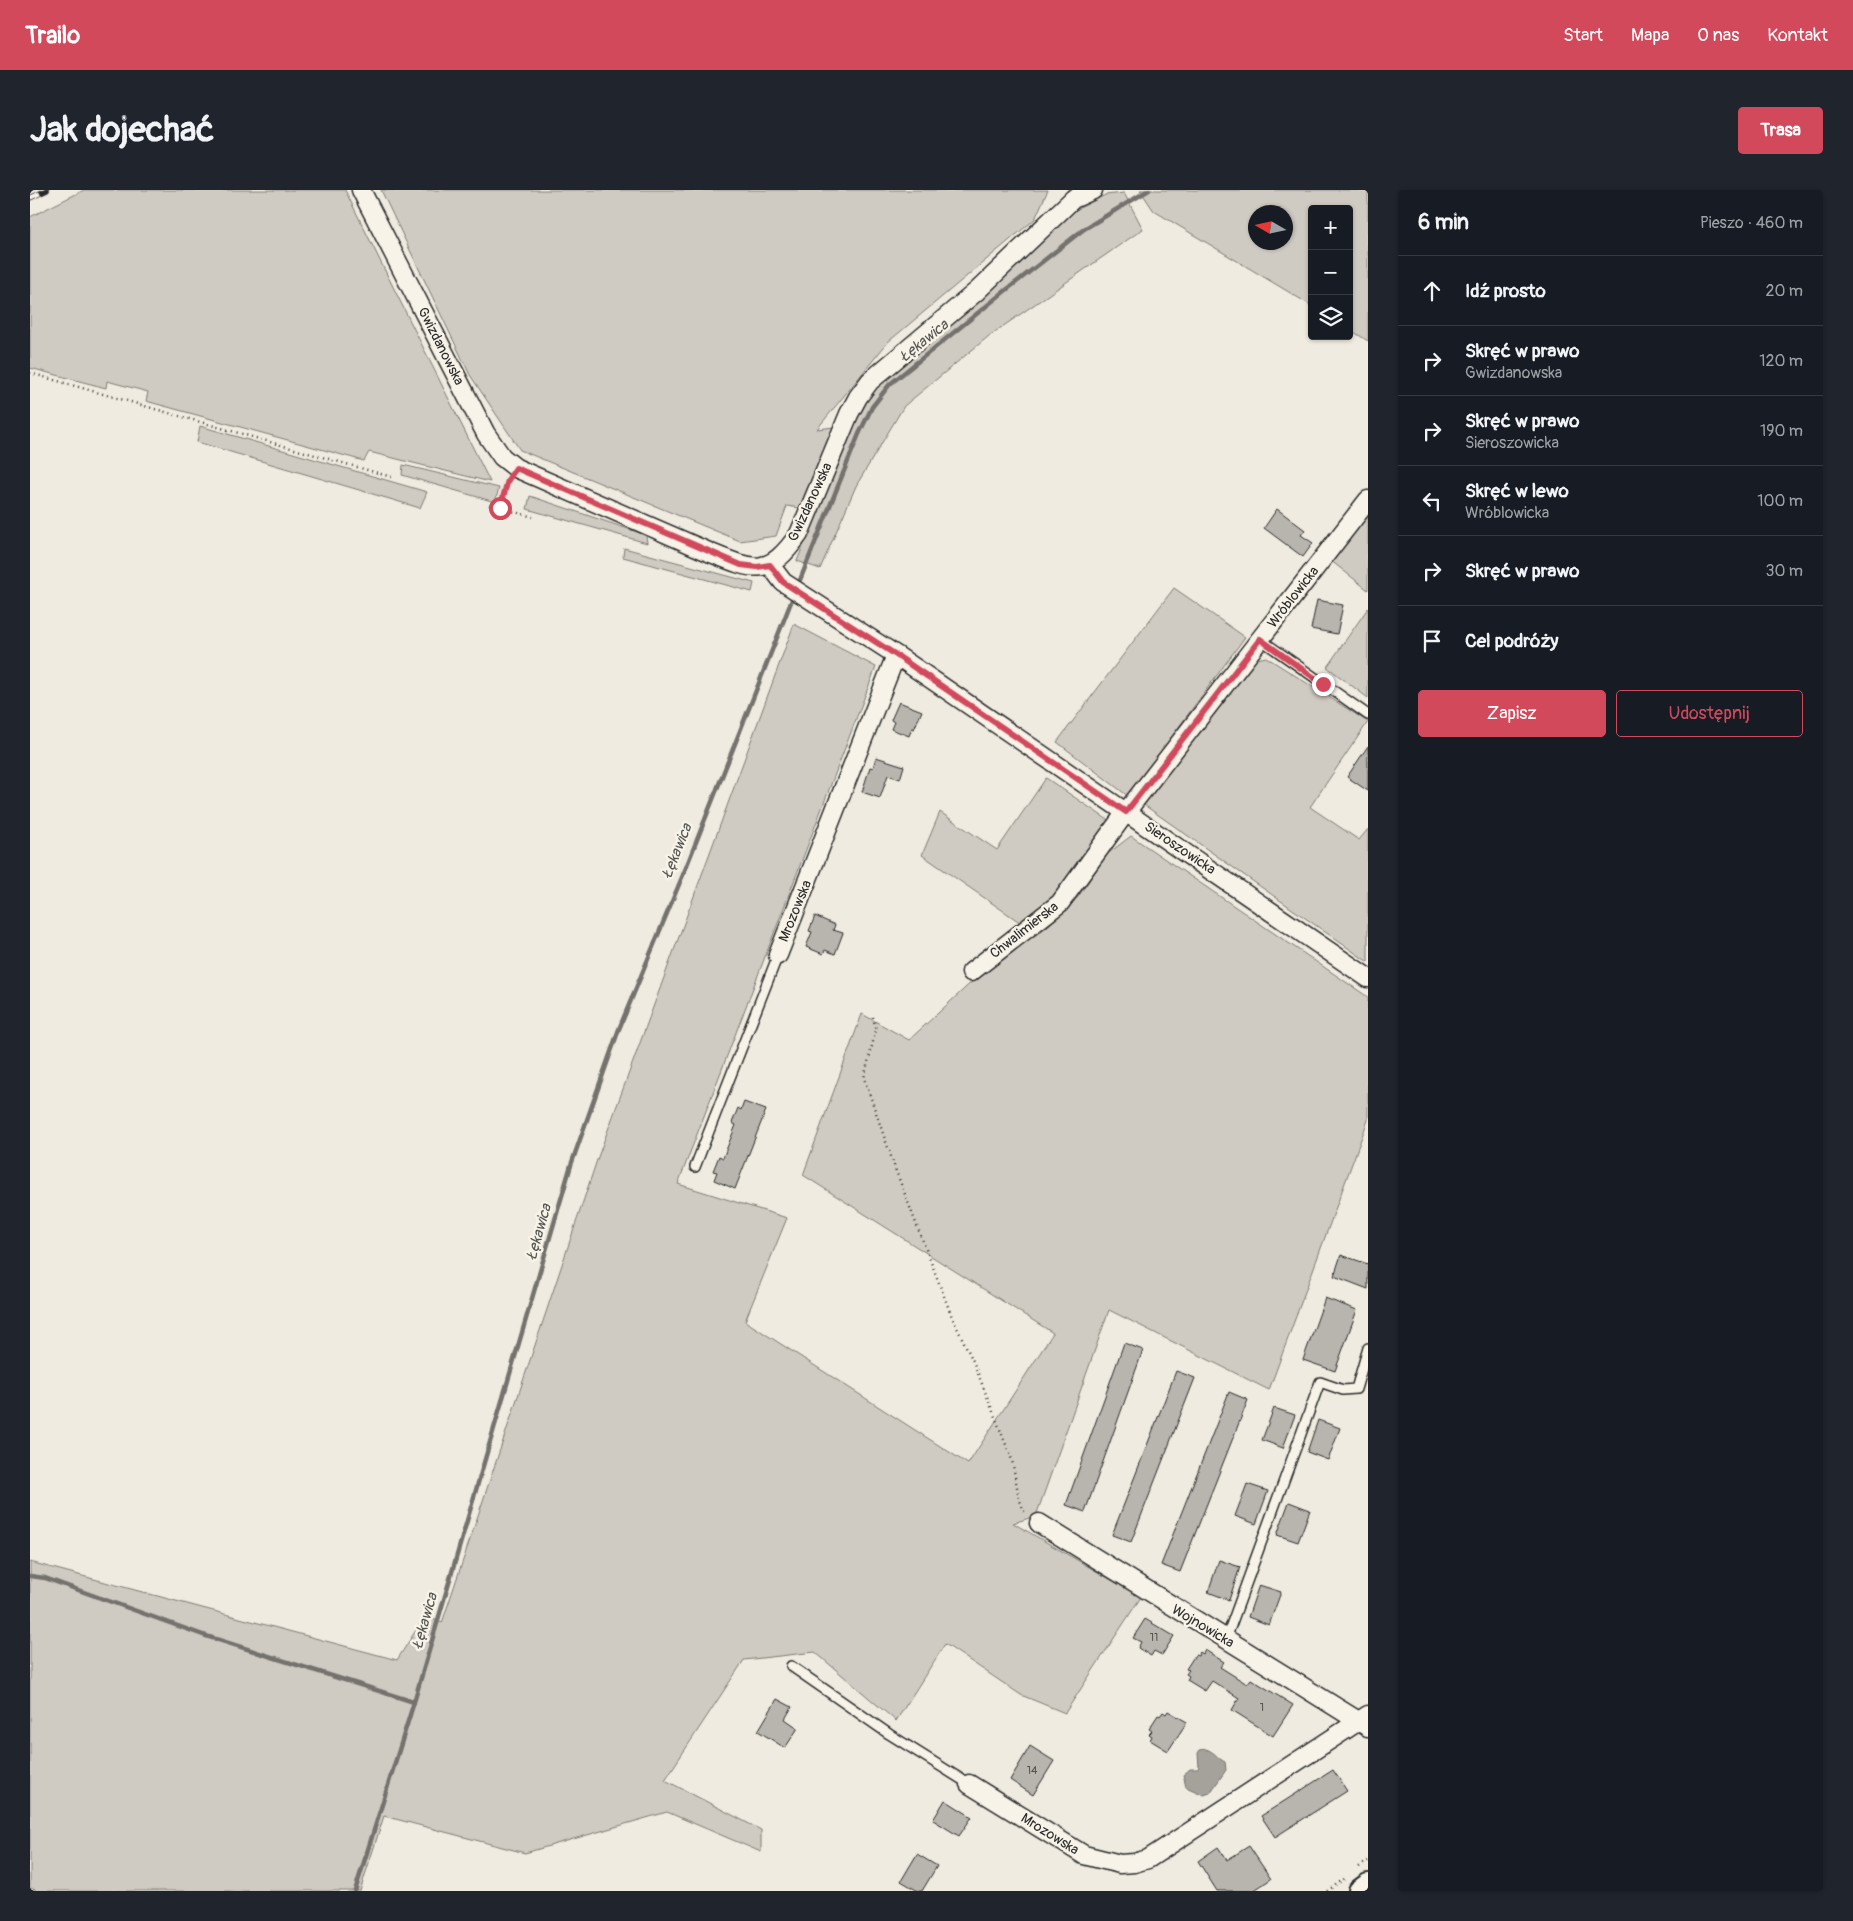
<!DOCTYPE html>
<html lang="pl">
<head>
<meta charset="utf-8">
<style>
	:root { --surface:#171b24; --page:#20242c; --text:#f1f3f6; --muted:#9ea1a6; --line:#363941; --accent:#d1495b }
	body { margin:0; font-family:Pangolin,sans-serif; background:var(--page); color:var(--text) }
	.controls { position:absolute; right:15px; top:15px; display:grid; overflow:hidden; border-radius:5px; box-shadow:0 1px 4px #0004 }
	.controls button { width:45px; height:45px; display:grid; place-items:center; padding:0; border:0; border-bottom:1px solid var(--line); background:var(--surface); color:var(--text); font:25px sans-serif }
	.compass { position:absolute; left:1218px; top:15px; width:45px; height:45px; border-radius:50%; background:var(--surface); box-shadow:0 1px 4px #0004; rotate:279deg }
	.stop { position:absolute; width:15px; height:15px; margin:-11px; border:4px solid #d1495b; border-radius:50%; background:#fff }
	.stop.end { background:#d1495b; border-color:#fff; box-shadow:0 1px 5px #0008 }
	.list { margin:0; padding:0; list-style:none }
	h2 { display:flex; justify-content:space-between; align-items:center; height:65px; margin:0; padding:0 20px; font-size:21px }
	h2 small { font-size:16px; font-weight:400; color:var(--muted) }
	.list li { display:grid; grid-template-columns:32px 1fr auto; gap:15px; align-items:center; box-sizing:border-box; height:70px; padding:0 20px; border-top:1px solid var(--line) }
	.list b { display:block; font-size:19px; white-space:nowrap }
	.list p { margin:0; font-size:16px; white-space:nowrap; color:var(--muted) }
	.list em { font-size:16px; font-style:normal; color:var(--muted) }
	.actions { display:flex; gap:10px; padding:15px 20px }
	.actions a { flex:1; padding:11px 0; border:1px solid var(--accent); border-radius:5px; text-align:center; font-size:18px; color:var(--accent) }
	.actions .main { background:var(--accent); color:#fff }
	.icon { flex:none; width:28px; height:28px; fill:none; stroke:currentColor; stroke-width:2; stroke-linecap:round; stroke-linejoin:round }
	.map { position:relative; flex:none; width:1338px; height:1701px; overflow:hidden; border-radius:5px }
	header { display:flex; align-items:center; gap:30px; box-sizing:border-box; height:70px; padding:0 25px; background:var(--accent); color:#fff }
	header strong { font-size:24px }
	nav { display:flex; gap:28px; margin-inline-start:auto; font-size:18px }
	.intro { display:flex; align-items:center; justify-content:space-between; box-sizing:border-box; height:120px; padding:0 30px }
	h1 { margin:0; font-size:35px }
	.button { padding:12px 22px; border-radius:5px; background:var(--accent); color:#fff; font-size:18px; font-weight:700 }
	main { display:flex; gap:30px; padding:0 30px }
	aside { flex:1; background:var(--surface); border-radius:5px; box-shadow:0 1px 4px #0004 }
	.map>svg:first-child { display:block }
</style>
</head>
<body>
<header>
<strong>Trailo</strong>
<nav><a>Start</a><a>Mapa</a><a>O nas</a><a>Kontakt</a></nav>
</header>
<div class="intro"><h1>Jak dojechać</h1><a class="button">Trasa</a></div>
<main>
<div class="map">
<svg width="1338" height="1701" viewBox="0 0 1338 1701">
	<rect width="100%" height="100%" fill="#efebe0"/>
	<filter id="ink" filterUnits="userSpaceOnUse"><feTurbulence type="fractalNoise" baseFrequency=".02" numOctaves="2"/><feDisplacementMap in="SourceGraphic" scale="10" xChannelSelector="R" yChannelSelector="G"/><feConvolveMatrix kernelMatrix="1 2 1 2 8 2 1 2 1" color-interpolation-filters="sRGB"/></filter>
	<g filter="url(#ink)">
		<!-- green -->
		<path fill="#cfcbc2" stroke="#7d7b76" fill-rule="evenodd" d="M54,0H315L460,292L339,262L334,271L116,211L118,202L77,191L76,198L0,178V27Z
			M351,0H1018L1005,29L858,152L787,239L804,237L801,251L770,318L757,316L746,346L710,351L490,260L440,185Z
			M1110,0H1338V151L1319,139V19H1282V116L1124,21ZM1226,22H1256V52H1226Z
			M1094,3L1113,39L959,146L874,216L826,296L790,379L767,371L813,258L841,201L928,129L1040,23L1075,5Z
			M170,236L397,302L390,318L167,252Z
			M373,275L469,298L465,312L372,285Z
			M500,306L616,345L617,353L497,319Z
			M1338,320V400L1300,370Z
			M594,358L724,393L722,402L593,367Z
			M1144,398L1215,447L1098,606L1027,552Z
			M1338,418V508L1297,477Z
			M764,434L846,477L648,994L757,1028L715,1131L938,1274L1023,1143L773,985L832,824L879,850L947,787L1018,736L1048,707L1076,665L1101,646L1338,807V930L1239,1200L1079,1120L1006,1326L983,1333L1111,1407L1035,1523L991,1505L915,1454L866,1531L785,1462L714,1470L635,1590L731,1640V1662L637,1622L495,1663L354,1626L330,1701H8L0,1698V1372L367,1470L395,1426L412,1433L568,967Z
			M1236,467L1338,532L1280,617L1329,650L1338,639V772L1114,615L1223,470Z
			M1016,588L1078,630L1071,647L1027,706L991,733L892,665L910,622L967,660Z"/>
		<!-- water -->
		<path fill="#a4a29a" stroke="#74726e" d="M1176,1559C1185,1562 1187,1568 1195,1572L1196,1580L1180,1603L1174,1605L1156,1597L1153,1585L1160,1579H1167L1169,1577L1168,1563L1170,1560Z"/>
		<g fill="none" stroke-linecap="round" stroke-linejoin="round">
			<!-- stream -->
			<path stroke="#74726e" stroke-width="4.5" d="M770,390L829,244L842,217L860,194L975,101L1054,39L1119,0
				M0,1386L15,1388L173,1445L384,1512
				M325,1701L384,1512L541,975L589,839L655,680L763,407"/>
		</g>
		<!-- building -->
		<path fill="#b8b5ae" stroke="#2b2b2b" d="M1247,319L1275,340L1271,345L1283,353L1273,367L1234,338Z
			M1287,410L1313,415L1307,444L1281,439Z
			M869,512L892,521L884,539L882,538L879,546L861,539L864,532L861,530Z
			M1338,556V601L1317,587Z
			M846,567L874,576L870,589L858,585L850,608L832,602L840,577L843,578Z
			M785,726L805,735L803,740L813,743L805,764L795,760L793,764L776,757L782,742L779,741Z
			M714,912L736,920L705,999L684,990L687,982L683,981L689,966L693,968L706,935L702,933L708,918L711,920Z
			M1311,1065L1338,1074V1099L1304,1086Z
			M1295,1108L1327,1120L1305,1181L1273,1170Z
			M1094,1153L1113,1160L1055,1322L1036,1315Z
			M1146,1181L1165,1188L1101,1352L1082,1345Z
			M1199,1202L1218,1210L1150,1382L1131,1375Z
			M1244,1218L1265,1225L1253,1258L1232,1250Z
			M1288,1230L1310,1238L1298,1270L1277,1262Z
			M1217,1294L1238,1301L1226,1334L1205,1326Z
			M1259,1312L1280,1320L1268,1352L1247,1345Z
			M1189,1370L1210,1377L1199,1410L1178,1402Z
			M1229,1395L1251,1402L1239,1435L1218,1427Z
			M1115,1429L1144,1446L1132,1465L1124,1461L1121,1466L1108,1458L1111,1452L1103,1448Z
			M1175,1460L1194,1472L1190,1477L1217,1494L1221,1489L1263,1515L1243,1546L1202,1520L1209,1508L1182,1491L1175,1501L1157,1490L1159,1486L1156,1484L1159,1480L1156,1479L1165,1465L1168,1466L1170,1462L1173,1464Z
			M747,1509L762,1517L755,1529L768,1538L755,1558L728,1541Z
			M1138,1521L1157,1532L1138,1561L1120,1550L1122,1546L1119,1544L1122,1541L1119,1539L1128,1525L1130,1526L1133,1522L1136,1524Z
			M1000,1556L1024,1571L1003,1605L980,1590Z
			M1303,1580L1317,1601L1245,1647L1231,1626Z
			M915,1610L942,1627L929,1646L903,1630Z
			M1219,1656L1241,1689L1223,1701H1187L1168,1671L1188,1657L1197,1670Z
			M887,1664L907,1676L892,1701H888L871,1691Z"/>
		<g fill="none" stroke-linecap="round" stroke-linejoin="round">
			<!-- service casing -->
			<g stroke="#2b2b2b" stroke-width="12">
				<path id="service" d="M1230,449L1338,525
					M665,977L748,765
					M1196,1449L1290,1192L1313,1200L1326,1199L1338,1158
					M761,1476L859,1544L939,1594"/>
			</g>
			<!-- minor casing -->
			<g stroke="#2b2b2b" stroke-width="21">
				<path id="minor" d="M331,0L456,244L472,267L486,278L681,363C725,381 739,387 769,344L819,224L828,207L840,191L947,101L1043,9L1063,0
					M740,375L753,392L866,465L1338,788
					M748,765L866,465
					M941,782L1030,713L1096,622L1338,310
					M1009,1333L1338,1537
					M939,1594L1054,1665L1090,1674L1104,1673L1118,1669L1338,1525"/>
			</g>
			<!-- tertiary casing -->
			<g stroke="#2b2b2b" stroke-width="26">
				<path id="tertiary" d="M1330,1701L1338,1695"/>
			</g>
			<!-- path -->
			<path stroke="#2b2b2b" stroke-width="2.5" stroke-dasharray="1 4" stroke-linecap="butt" d="M0,183L365,288
				M459,315L503,327
				M470,318L478,291
				M843,827L846,840L834,888L866,981L922,1127L943,1171L982,1270L989,1308L995,1324
				M1329,1677L1338,1671
				M1297,1701L1317,1687"/>
			<!-- service -->
			<use href="#service" stroke="#f7f3e8" stroke-width="9"/>
			<!-- minor -->
			<use href="#minor" stroke="#f7f3e8" stroke-width="18"/>
			<!-- tertiary -->
			<use href="#tertiary" stroke="#f7f3e8" stroke-width="22"/>
			<!-- rail casing -->
			<g stroke="#2b2b2b" stroke-width="5.5">
				<path id="rail" d="M0,8L17,0"/>
			</g>
			<!-- rail -->
			<use href="#rail" stroke="#f7f3e8" stroke-width="4" stroke-dasharray="11" stroke-linecap="butt"/>
		</g>
	</g>
	<g fill="none" stroke-linecap="round" stroke-linejoin="round" filter="url(#ink)">
		<!-- route -->
		<path stroke="#d1495b" stroke-width="6" d="M470,318L478,290L486,278L711,375L727,377L740,375L753,392L866,465L1096,622L1230,449L1293,494"/>
	</g>
	<g text-anchor="middle" dominant-baseline="central" stroke-width="5" stroke-linejoin="round" paint-order="stroke">
		<!-- number labels -->
		<g font-size="11" fill="#4e4e4c">
			<text x="1124" y="1447">11</text>
			<text x="1232" y="1517">1</text>
			<text x="1002" y="1580">14</text>
		</g>
		<!-- street labels -->
		<g font-size="14" fill="#2b2b2b" stroke="#f7f3e8">
			<text transform="translate(411 156) rotate(63)">Gwizdanowska</text>
			<text transform="translate(780 312) rotate(-65)">Gwizdanowska</text>
			<text transform="translate(1263 407) rotate(-52)">Wróblowicka</text>
			<text transform="translate(1150 658) rotate(34)">Sieroszowicka</text>
			<text transform="translate(765 721) rotate(-68)">Mrozowska</text>
			<text transform="translate(994 740) rotate(-38)">Chwalimierska</text>
			<text transform="translate(1173 1436) rotate(31)">Wojnowicka</text>
			<text transform="translate(1020 1644) rotate(32)">Mrozowska</text>
		</g>
		<!-- water labels -->
		<g font-size="15" font-style="italic" fill="#555552" stroke="#f7f3e8">
			<text transform="translate(894 151) rotate(-39)">Łękawica</text>
			<text transform="translate(647 661) rotate(-68)">Łękawica</text>
			<text transform="translate(509 1042) rotate(-74)">Łękawica</text>
			<text transform="translate(395 1431) rotate(-74)">Łękawica</text>
		</g>
	</g>
</svg>
<div class="controls">
<button>+</button>
<button>−</button>
<button><svg class="icon" aria-label="layers" viewBox="0 0 24 24"><path d="M12 4l9 5-9 5-9-5zM3 14l9 5 9-5"/></svg></button>
</div>
<svg class="compass" viewBox="-18 -18 36 36"><path d="M0-13l5 13h-10z" fill="#e53935"/><path d="M0 13l5-13h-10z" fill="#9ea1a6"/></svg>
<div class="stop" style="left:470px;top:318px"></div>
<div class="stop end" style="left:1293px;top:494px"></div>
</div>
<aside>
<h2>6 min<small>Pieszo · 460 m</small></h2>
<ul class="list">
<li><svg class="icon" aria-label="ahead" viewBox="0 0 24 24"><path d="M12 20V5M6 11l6-6 6 6"/></svg><div><b>Idź prosto</b></div><em>20 m</em></li>
<li><svg class="icon" aria-label="right" viewBox="0 0 24 24"><path d="M7 20v-9h11M14 6l5 5-5 5"/></svg><div><b>Skręć w prawo</b><p>Gwizdanowska</p></div><em>120 m</em></li>
<li><svg class="icon" aria-label="right" viewBox="0 0 24 24"><path d="M7 20v-9h11M14 6l5 5-5 5"/></svg><div><b>Skręć w prawo</b><p>Sieroszowicka</p></div><em>190 m</em></li>
<li><svg class="icon" aria-label="left" viewBox="0 0 24 24"><path d="M17 20v-9H6M10 6l-5 5 5 5"/></svg><div><b>Skręć w lewo</b><p>Wróblowicka</p></div><em>100 m</em></li>
<li><svg class="icon" aria-label="right" viewBox="0 0 24 24"><path d="M7 20v-9h11M14 6l5 5-5 5"/></svg><div><b>Skręć w prawo</b></div><em>30 m</em></li>
<li><svg class="icon" aria-label="arrive" viewBox="0 0 24 24"><path d="M6 21V4h12l-3 4 3 4H6"/></svg><div><b>Cel podróży</b></div></li>
</ul>
<div class="actions"><a class="main">Zapisz</a><a>Udostępnij</a></div>
</aside>
</main>
</body>
</html>
